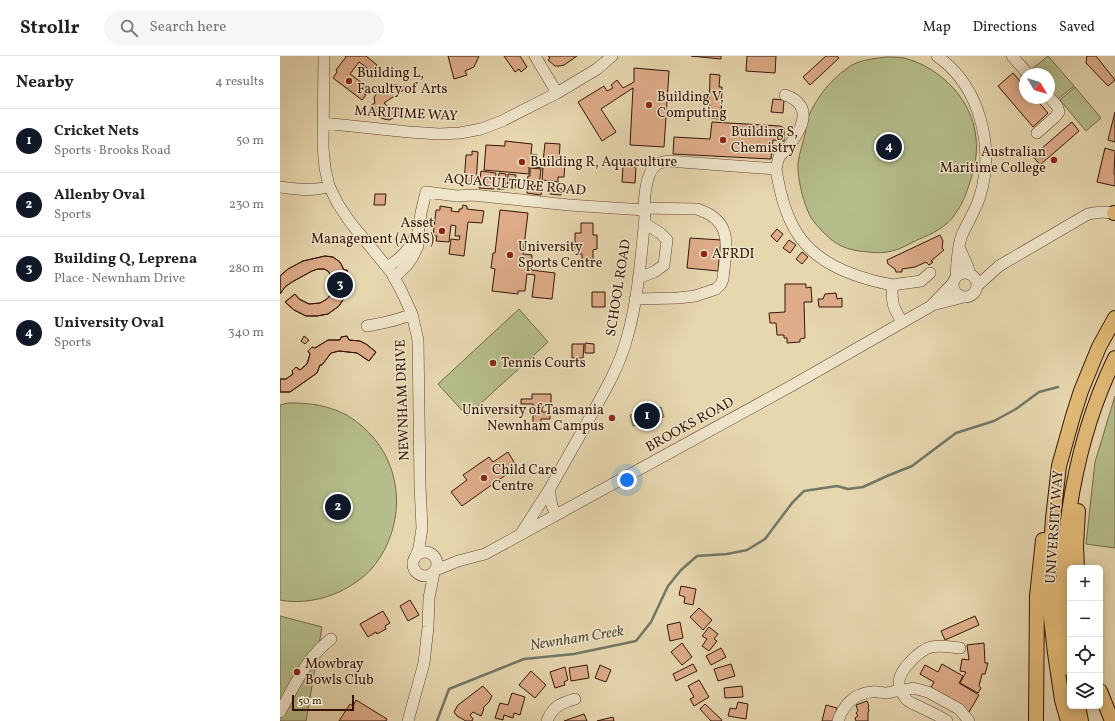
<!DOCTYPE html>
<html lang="en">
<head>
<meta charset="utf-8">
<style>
	:root { --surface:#fff; --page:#f6f6f6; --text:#222; --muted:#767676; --line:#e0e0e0; --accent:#111827 }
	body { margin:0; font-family:Vollkorn,serif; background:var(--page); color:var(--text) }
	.controls { position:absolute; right:12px; bottom:12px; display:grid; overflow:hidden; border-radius:6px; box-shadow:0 2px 10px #0003 }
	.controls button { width:36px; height:36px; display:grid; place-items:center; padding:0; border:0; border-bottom:1px solid var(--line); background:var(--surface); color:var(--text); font:20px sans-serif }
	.compass { position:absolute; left:739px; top:12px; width:36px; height:36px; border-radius:50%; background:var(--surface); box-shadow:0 2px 10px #0003; rotate:128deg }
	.scale { position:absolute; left:12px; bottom:10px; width:62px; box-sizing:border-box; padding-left:4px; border:2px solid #351407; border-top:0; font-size:11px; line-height:14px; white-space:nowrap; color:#351407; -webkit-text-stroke:3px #efe5cb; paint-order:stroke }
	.you { position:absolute; left:347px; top:424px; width:14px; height:14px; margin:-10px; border:3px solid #fff; border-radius:50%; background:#1a73e8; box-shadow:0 0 0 6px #1a73e833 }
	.badge { display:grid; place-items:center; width:26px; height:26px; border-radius:50%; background:var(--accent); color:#fff; font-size:13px; font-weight:700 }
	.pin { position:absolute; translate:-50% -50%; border:2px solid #fff; box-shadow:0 1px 4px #0006 }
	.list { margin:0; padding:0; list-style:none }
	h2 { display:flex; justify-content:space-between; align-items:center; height:52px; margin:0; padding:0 16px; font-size:17px }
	h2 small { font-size:13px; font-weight:400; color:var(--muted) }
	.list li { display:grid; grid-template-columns:26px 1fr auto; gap:12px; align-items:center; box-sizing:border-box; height:64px; padding:0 16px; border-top:1px solid var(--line) }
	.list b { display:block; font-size:15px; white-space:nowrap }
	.list p { margin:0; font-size:13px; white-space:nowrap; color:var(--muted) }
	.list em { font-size:13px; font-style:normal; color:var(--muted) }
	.icon { flex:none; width:22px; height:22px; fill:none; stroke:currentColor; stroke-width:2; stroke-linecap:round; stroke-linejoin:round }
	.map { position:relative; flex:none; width:835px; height:665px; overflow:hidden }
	header { display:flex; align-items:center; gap:24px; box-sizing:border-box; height:56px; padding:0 20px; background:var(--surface); border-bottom:1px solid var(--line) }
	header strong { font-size:19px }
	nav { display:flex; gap:22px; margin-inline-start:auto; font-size:14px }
	.search { width:280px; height:36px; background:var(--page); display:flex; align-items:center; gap:10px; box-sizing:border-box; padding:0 14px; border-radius:22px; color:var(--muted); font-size:15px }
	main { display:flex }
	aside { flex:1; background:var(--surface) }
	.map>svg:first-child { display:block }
</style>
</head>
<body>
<header>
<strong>Strollr</strong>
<div class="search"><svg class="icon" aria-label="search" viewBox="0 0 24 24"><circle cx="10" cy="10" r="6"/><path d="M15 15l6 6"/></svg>Search here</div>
<nav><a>Map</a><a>Directions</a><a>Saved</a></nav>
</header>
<main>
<aside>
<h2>Nearby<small>4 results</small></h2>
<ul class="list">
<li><span class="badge">1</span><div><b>Cricket Nets</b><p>Sports · Brooks Road</p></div><em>50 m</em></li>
<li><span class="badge">2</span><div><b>Allenby Oval</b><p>Sports</p></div><em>230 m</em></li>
<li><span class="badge">3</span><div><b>Building Q, Leprena</b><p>Place · Newnham Drive</p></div><em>280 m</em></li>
<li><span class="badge">4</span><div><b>University Oval</b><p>Sports</p></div><em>340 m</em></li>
</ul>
</aside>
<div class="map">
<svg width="835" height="665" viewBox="0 0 835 665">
	<rect width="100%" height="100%" fill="#e7d7af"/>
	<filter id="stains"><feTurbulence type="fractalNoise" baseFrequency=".005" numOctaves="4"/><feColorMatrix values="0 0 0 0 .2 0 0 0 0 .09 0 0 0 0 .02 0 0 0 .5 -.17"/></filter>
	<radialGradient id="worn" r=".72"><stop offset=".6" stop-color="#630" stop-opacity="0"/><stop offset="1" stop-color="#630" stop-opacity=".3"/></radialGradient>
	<!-- green -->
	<path fill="#b5be8b" stroke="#756949" d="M768,0L794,30L778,43L769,32V18H757L752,13Z
		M606,1C611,1 618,1 624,2C660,11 693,44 696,82C698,98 694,114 689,129C686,139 682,148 676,157C667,171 652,178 637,184C629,188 621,193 612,195C605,197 596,197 588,196C562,194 552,187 535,167C525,156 517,123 518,107C519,98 523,87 525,78C526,71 527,63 530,57C538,40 551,24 566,13C577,4 592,3 606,1Z
		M795,31L821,62L806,75L780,44Z
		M239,253L268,286L187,360L158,328Z
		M835,340V492L806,488L815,406Z
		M8,347C27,347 40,348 58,355C71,360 83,370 92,380C125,417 124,473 93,511C84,522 71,530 59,536C42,544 19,548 0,544V349Z
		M381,351L384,361L353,370L350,359Z
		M0,560L42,571L26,665H0Z"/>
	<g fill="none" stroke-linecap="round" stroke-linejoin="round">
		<!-- stream -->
		<path stroke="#707868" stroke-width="2.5" d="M157,665L169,633L244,603L294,598L356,585L371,566L388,530L401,514L417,500L447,498L467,494L485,483L512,447L524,435L557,430L568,433L583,431L607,420L632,410L676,377L714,365L736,353L759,336L778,331"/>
	</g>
	<!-- building -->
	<path fill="#deac89" stroke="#351407" d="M65,0H86L97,9L91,15L79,6L70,18L85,29L87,33L84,38L86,39L82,44L53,22L57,16L56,14L66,1Z
		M168,0H199L194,11L185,15L187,19L174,23Z
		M224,0H240L247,11L241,16L239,13L235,16Z
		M268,0H297L284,9L280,10H275L268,4L270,2Z
		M411,0H441V3Z
		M467,0H496L495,17L466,15Z
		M546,0H557L559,2L530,29L523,21Z
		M807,0H816L835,24L828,30L806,7Z
		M354,12L389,15L384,91L350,89L353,32L321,53L336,76L322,85L298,46L324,30L327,35L333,32L331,29L337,24L343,32L354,26Z
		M733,17L745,31V42H755L768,57L753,71L718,30Z
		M430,18L440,19L439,31H442L441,63L429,62Z
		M112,28L128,31L104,47L113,55H121L120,59L109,64L104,63L99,61L96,56L91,49L95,47L94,42L97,36L102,31L108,29Z
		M493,43L504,44L503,57L491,56Z
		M835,56V86L828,84Z
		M432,66L500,70L504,72V85L493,84L491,103L393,98L394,81L430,83Z
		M792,66L799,75L760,109L753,100Z
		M225,85L252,88L251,98L257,99V105L263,106L265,87L280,88L279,106L285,107L284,121H278V126L262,124L263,112L249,111V118L204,114L206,89L225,90Z
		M825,92L835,95L834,118H835V130L817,126Z
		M192,95L198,96L196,128L184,127L186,99H192Z
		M343,110L356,111L355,127L342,126Z
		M250,112L261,113L259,130L247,129L248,120H250Z
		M201,115L216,117L214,133L199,132Z
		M219,117L226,118L225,133H217Z
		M228,118L236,119L235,133H227Z
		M250,130L262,131L261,139L247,137V134H249Z
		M271,131L282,133L281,139L270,138Z
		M95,138H106L105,149H94Z
		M183,149L187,150V153L204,155L202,167L188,166L184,200L169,198L171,183L179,184L180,180H175L176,170L171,169L169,186L156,185L157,180H153L156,154H160V150L172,152L171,155L179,156V153H182Z
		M220,154L248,157L243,198L252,199L251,214L275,217L272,243L252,241L255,219L247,218L245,235H238V238L212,235L215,213L211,212L213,197H215Z
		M301,167H313V179H317V193L313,194V207H302V198H295V177H301Z
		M497,173L503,178L497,186L491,180Z
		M660,179L663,185L662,192L664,194L651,205L653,206L649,209L646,206L635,211L622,213V216H616L615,213L608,208L607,204Z
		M410,182L441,184L438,215L407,212Z
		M509,184L516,189L510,197L503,192Z
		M522,196L528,201L522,208L516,203Z
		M45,200L53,201L60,206L64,214H67L69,223H67V232L64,242L59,250L48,258L37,260H26L14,254L5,246L15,238L19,243L29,248L40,247L47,243L52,237L54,232V227L52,219L51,220L48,215L44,213H38L32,215L12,226L5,231L0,238V220L8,213L23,205Z
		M45,200L53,201L60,206L64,214H67L69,223H67V232L64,242L59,250L48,258L37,260H26L14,254L5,246L15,238L19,243L29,248L40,247L47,243L52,237L54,232V227L52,219L51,220L48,215L44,213H38L32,215L12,226L5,231L0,238V220L8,213L23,205Z
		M505,228H526V232L531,231L532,246H524L525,282L520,283V286L507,287V282H504V279H497L496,267H490L489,257L505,256Z
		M312,236H325V251H312Z
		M556,237L557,243L562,242V251H539L538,243H543L545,238Z
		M24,280L29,284L25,288L21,285Z
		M67,280L69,284L80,285L86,288L96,296L89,305L77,297L59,295L51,297L42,309H40L37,317L10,336H0V323H6L13,318L12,315L16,311L20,314L27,308L30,298L28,295L32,291L35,292L48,284H60L61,281Z
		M67,280L69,284L80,285L86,288L96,296L89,305L77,297L59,295L51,297L42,309H40L37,317L10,336H0V323H6L13,318L12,315L16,311L20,314L27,308L30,298L28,295L32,291L35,292L48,284H60L61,281Z
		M305,287L314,288V297H305Z
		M292,288H304L303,302H292Z
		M252,338H271V351H262V356H270V363H261V371H253V348H241V343H252Z
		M228,396L237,411L182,450L171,436L187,424L183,419L209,401L213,406Z
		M401,530L416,533L413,549L404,547L405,541L399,539Z
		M130,544L139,559L128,565L120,550Z
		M419,552L432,564L423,574L410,561Z
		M103,555L110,567L105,570L106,573L97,578L96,576L88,581L80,568Z
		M695,560L699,569L665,584L661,575Z
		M400,566L403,582L390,585L387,569Z
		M429,571L438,578L434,583L437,585L429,595L422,590L427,583L422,580Z
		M402,587L412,601L402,609L391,596Z
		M704,587L705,607H708L705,618H702L699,630L701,632L698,637L680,627L686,616L680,615L682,603L689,604L687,589Z
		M441,592L446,601L431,609L426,600Z
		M413,608L417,615L396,625L393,618Z
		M451,608L455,620L438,625L434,613Z
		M662,608L683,620L679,627L699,639L689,656L650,633L654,626L640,618L645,609L658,616Z
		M307,609L309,622L291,625L289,612Z
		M320,609L331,614L326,626L315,622Z
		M285,611L288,624L284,626L285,629L275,632L270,616Z
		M251,615L266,629L255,642L239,629Z
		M419,624L429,641L414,650L410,643L414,641L408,630Z
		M203,630L212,640L209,646L203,652L204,653L201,660L193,656L190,659L193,663L192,665H186L177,660L174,656L178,649Z
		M462,630L463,641L445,642L444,632Z
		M232,637L245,641L240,659L234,657L233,662L224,659L223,664L215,662L220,647L228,649Z
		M76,644L107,663L106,665H59L70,648L73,650Z
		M587,645L589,650L588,651L589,655L588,656V665H576L575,662L578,660L576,657L578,655L576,649Z
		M458,646L468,648L466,663L448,660L450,652L456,653Z
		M425,648L442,664L441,665H431L420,653Z
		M546,649L557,652L554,665H542Z
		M304,658L307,665H284Z
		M333,661L334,665H317Z"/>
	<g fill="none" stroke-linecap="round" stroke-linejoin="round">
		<!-- minor casing -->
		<g stroke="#624531" stroke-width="12">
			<path id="minor" d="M44,0L43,91L45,112L49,130L58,148L70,166L111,216L121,234L132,258L138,284L140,430L142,472L139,492L136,500
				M255,0L277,37
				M657,0C700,30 715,91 700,140C696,154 688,165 682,179C677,192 677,207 676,221
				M732,0L748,18
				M43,67L129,76L159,78L180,77L201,73L222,65L277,37L317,13L332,0
				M757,77L775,61L779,56L777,50L769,41
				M496,113C497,109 498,104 499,101C501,98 504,96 506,94C514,83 530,63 520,49C516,43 511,41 505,39
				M0,131C16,133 34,136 49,130
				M679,191L688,211L689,217
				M107,211C120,203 127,196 135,182
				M673 229a12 12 0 1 1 24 0a12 12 0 1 1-24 0Z
				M114,222L127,209L132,202L138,190V179L141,157L146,136L177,140L193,139L289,149L364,154
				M358,222L374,216L384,209L387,184L380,177L364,167
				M697,230L719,210L808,158L821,156L835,157
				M355,243L398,242L415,240L436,233L441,228L443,223C446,192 455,165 417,153L364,152
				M652,249L684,241
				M622,266C612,249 612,248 612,229L641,225L650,217
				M87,270C103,267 117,265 132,258
				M276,458L272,450L269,434C282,411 295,388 308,365C323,338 339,312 347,282C358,244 361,201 365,161C363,149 365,117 376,109C380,106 384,106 388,105L496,113C499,131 503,150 511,166C529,206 572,221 612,229
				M242,476L269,434
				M133 508a12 12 0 1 1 24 0a12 12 0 1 1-24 0Z
				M156,514L178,505L205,498L513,329L651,250L673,227
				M622,637L625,634L633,632L648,636L679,653L689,665
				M0,656C15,629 26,602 51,583
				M128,665L144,607L148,571L149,542L154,517
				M267,665C273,650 281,647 295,643
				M558,665C563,650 574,637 592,636C597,635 602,637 607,637C612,636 616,635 620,634
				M667,665C659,660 651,656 642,652C637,649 629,647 626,643C622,638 619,632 619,626C619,614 640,594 651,591C660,589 671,591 680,592"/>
		</g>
		<!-- major casing -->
		<g stroke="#351407" stroke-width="16">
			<path id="major" d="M834,157H835
				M797,512L796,489L798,455
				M790,613C772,515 791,392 835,302
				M820,635L832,665
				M798,650L801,665
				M756,665L757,540L763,484
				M788,665L782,644L775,597L771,562L769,519L773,462L779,410L793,360L801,335L819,291L835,262"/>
		</g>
		<!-- minor -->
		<use href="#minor" stroke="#efe5cb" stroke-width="11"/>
		<!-- major -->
		<use href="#major" stroke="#e4bc78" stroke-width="14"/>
	</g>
	<!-- markers -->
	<g fill="#8f2418" stroke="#efe5cb" stroke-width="1.5">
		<circle cx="69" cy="25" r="4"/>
		<circle cx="369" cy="49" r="4"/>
		<circle cx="443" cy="84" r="4"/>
		<circle cx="774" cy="104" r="4"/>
		<circle cx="242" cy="106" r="4"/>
		<circle cx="162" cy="175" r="4"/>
		<circle cx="424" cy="198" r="4"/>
		<circle cx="230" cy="199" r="4"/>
		<circle cx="213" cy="307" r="4"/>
		<circle cx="332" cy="362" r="4"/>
		<circle cx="204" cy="422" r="4"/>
		<circle cx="17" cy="616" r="4"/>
	</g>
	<g text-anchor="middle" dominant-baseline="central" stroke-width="3" stroke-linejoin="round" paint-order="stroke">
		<!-- poi labels -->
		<g font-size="14" fill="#351407" stroke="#efe5cb" text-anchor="start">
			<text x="77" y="17">Building L,<tspan x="77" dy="16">Faculty of Arts</tspan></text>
			<text x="377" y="41">Building V,<tspan x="377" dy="16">Computing</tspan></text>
			<text x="451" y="76">Building S,<tspan x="451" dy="16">Chemistry</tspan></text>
			<text x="766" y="96" text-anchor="end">Australian<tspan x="766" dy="16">Maritime College</tspan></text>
			<text x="250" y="106">Building R, Aquaculture</text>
			<text x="154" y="167" text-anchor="end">Asset<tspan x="154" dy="16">Management (AMS)</tspan></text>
			<text x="238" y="191">University<tspan x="238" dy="16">Sports Centre</tspan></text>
			<text x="432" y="198">AFRDI</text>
			<text x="221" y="307">Tennis Courts</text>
			<text x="324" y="354" text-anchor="end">University of Tasmania<tspan x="324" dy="16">Newnham Campus</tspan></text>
			<text x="212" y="414">Child Care<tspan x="212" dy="16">Centre</tspan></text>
			<text x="25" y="608">Mowbray<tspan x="25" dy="16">Bowls Club</tspan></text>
		</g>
		<!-- street labels -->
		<g font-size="14" fill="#351407" stroke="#efe5cb">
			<text transform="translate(126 58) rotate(3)">MARITIME WAY</text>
			<text transform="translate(235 129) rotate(5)">AQUACULTURE ROAD</text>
			<text transform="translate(339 232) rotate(-81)">SCHOOL ROAD</text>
			<text transform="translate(123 344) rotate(-92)">NEWNHAM DRIVE</text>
			<text transform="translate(410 369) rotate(-29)">BROOKS ROAD</text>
			<text transform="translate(775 471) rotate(-86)">UNIVERSITY WAY</text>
		</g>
		<!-- water labels -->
		<g font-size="15" font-style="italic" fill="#574e3f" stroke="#efe5cb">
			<text transform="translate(297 583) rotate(-9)">Newnham Creek</text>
		</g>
	</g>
	<rect width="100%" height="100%" filter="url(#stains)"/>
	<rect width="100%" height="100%" fill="url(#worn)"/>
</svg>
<div class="controls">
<button>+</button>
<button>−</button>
<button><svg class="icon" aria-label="locate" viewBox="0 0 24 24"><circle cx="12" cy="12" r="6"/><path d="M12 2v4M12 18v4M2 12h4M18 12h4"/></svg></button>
<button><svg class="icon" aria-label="layers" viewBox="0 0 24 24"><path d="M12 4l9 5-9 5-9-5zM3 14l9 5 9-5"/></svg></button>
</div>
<svg class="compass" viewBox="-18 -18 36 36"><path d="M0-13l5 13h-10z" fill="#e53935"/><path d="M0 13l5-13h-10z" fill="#767676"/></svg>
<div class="scale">50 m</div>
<div class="you"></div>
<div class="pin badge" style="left:367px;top:360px">1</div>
<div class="pin badge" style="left:58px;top:451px">2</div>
<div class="pin badge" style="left:60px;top:229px">3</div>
<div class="pin badge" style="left:609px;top:91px">4</div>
</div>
</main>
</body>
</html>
